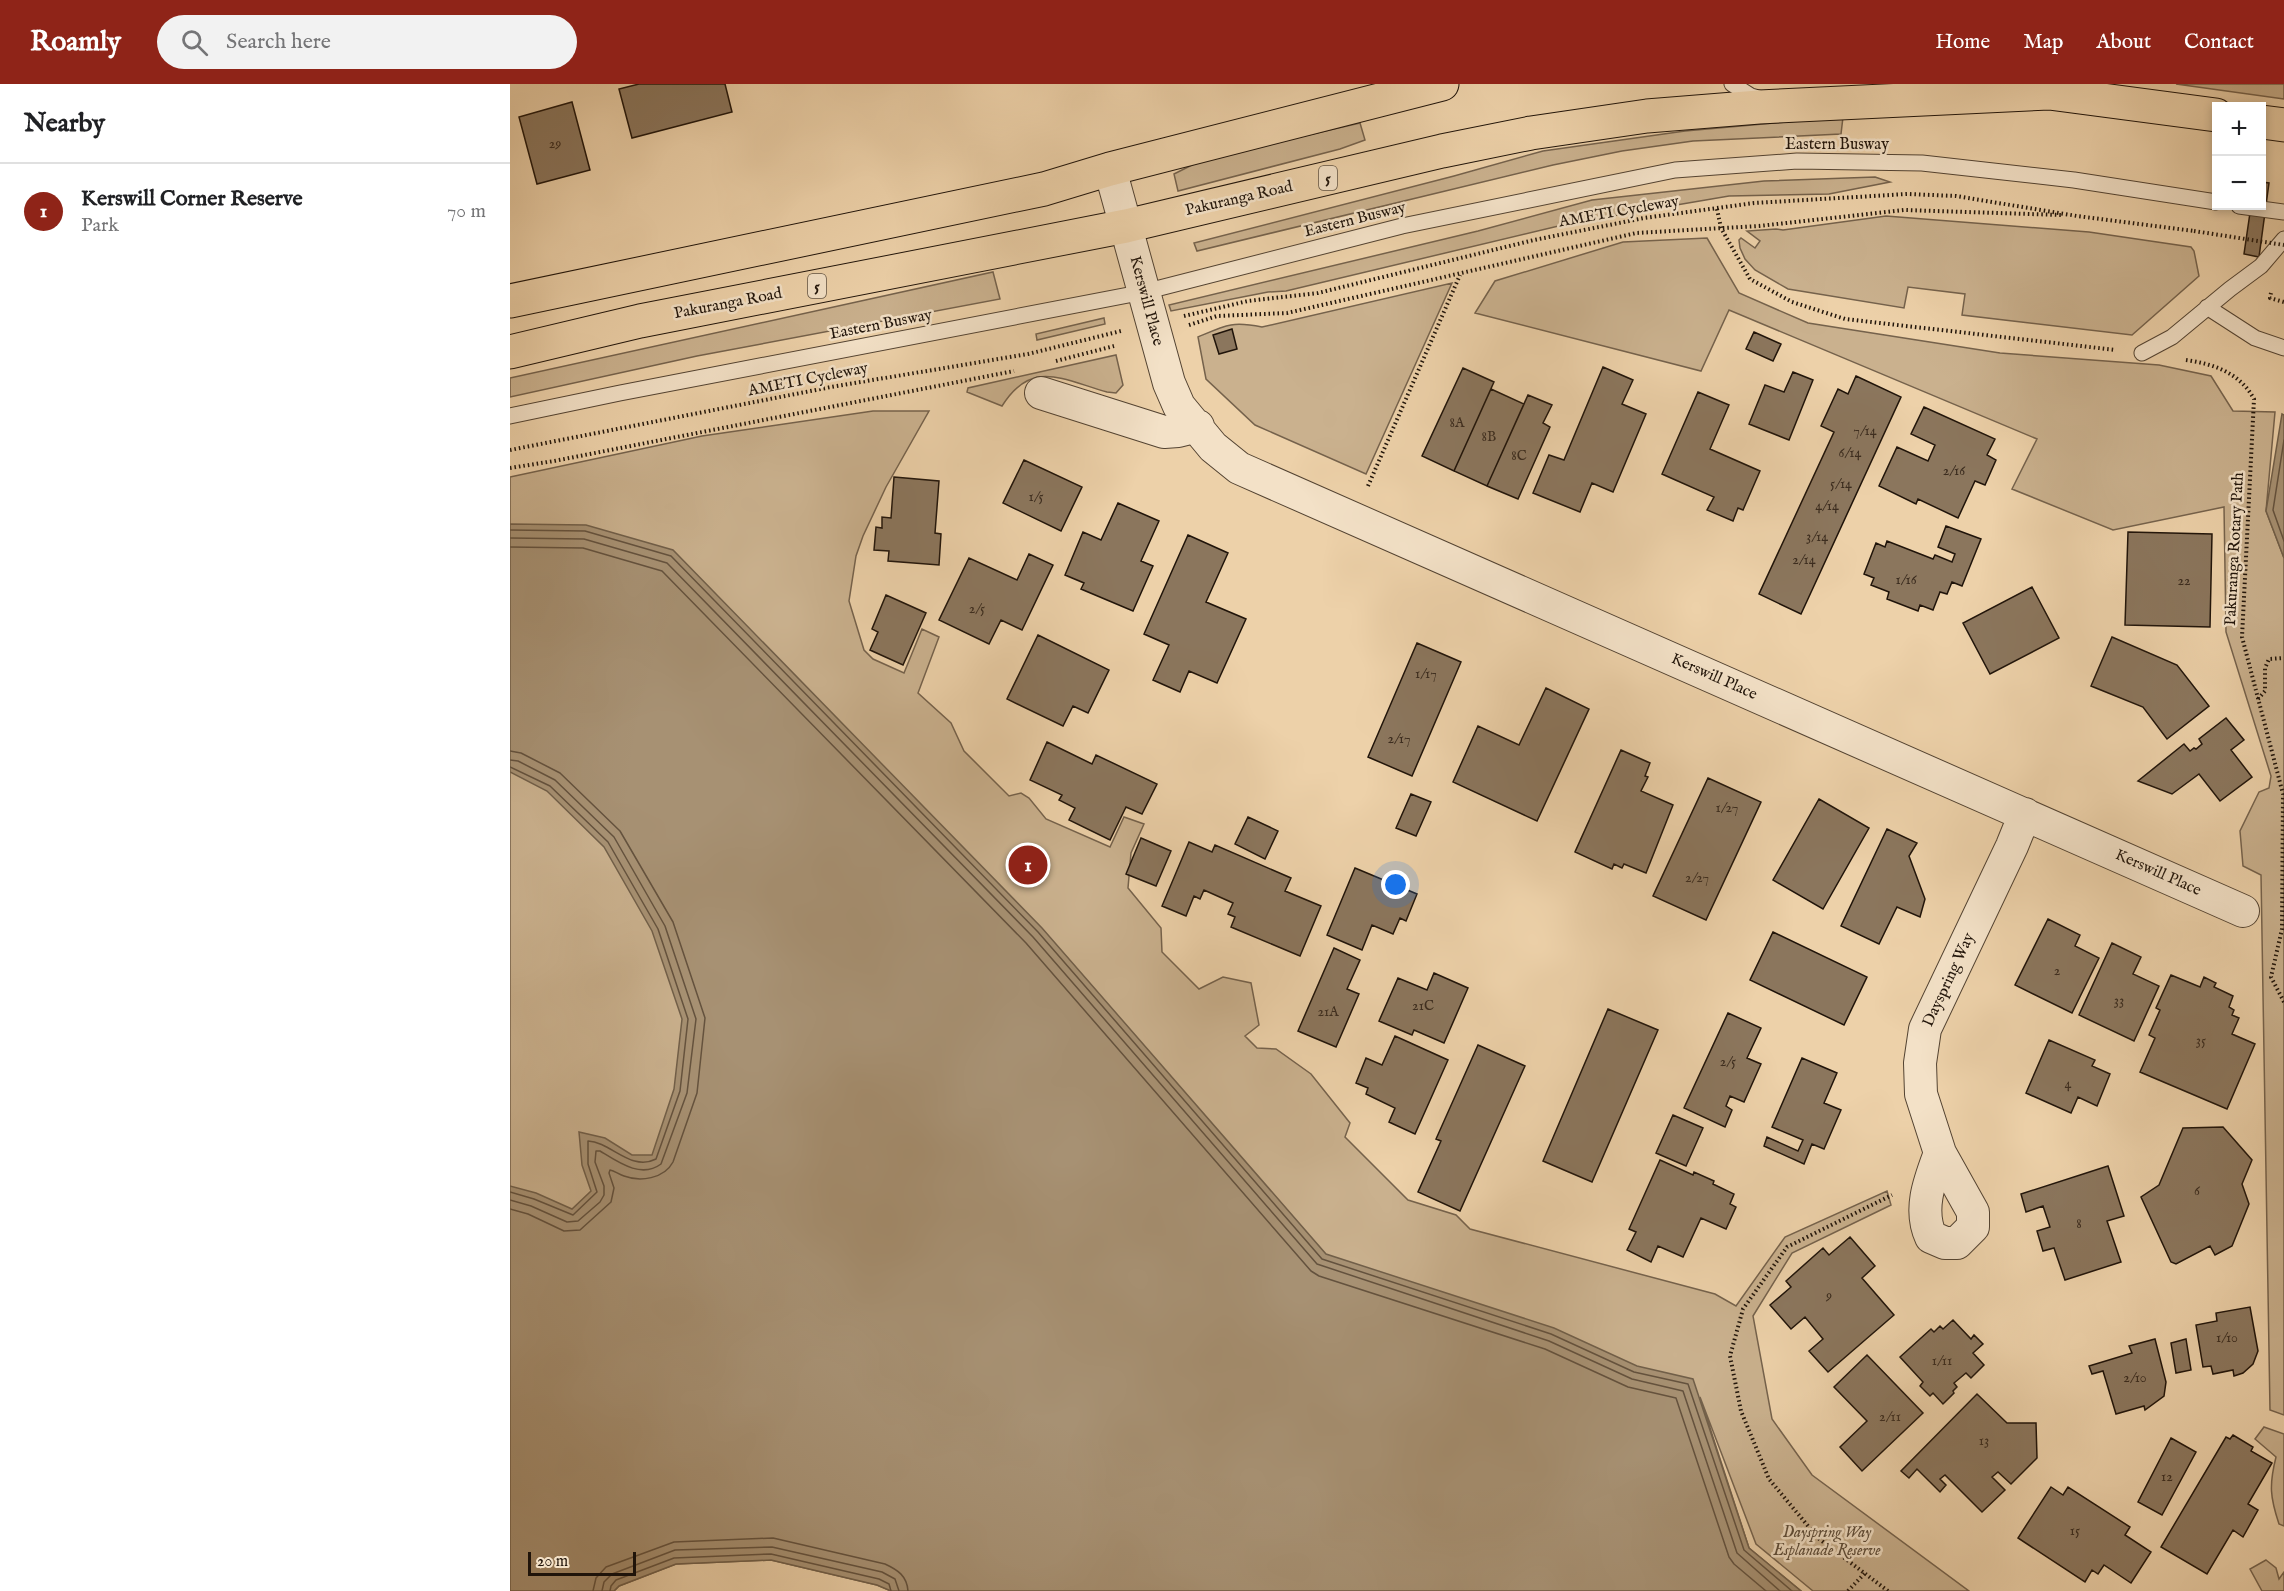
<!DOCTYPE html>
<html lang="en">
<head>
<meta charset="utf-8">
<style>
	:root { --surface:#fff; --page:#f2f2f2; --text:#202124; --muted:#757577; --line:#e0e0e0; --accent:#8f2418 }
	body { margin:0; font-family:"IM FELL English",serif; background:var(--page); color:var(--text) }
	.controls { position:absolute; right:18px; top:18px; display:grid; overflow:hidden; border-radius:0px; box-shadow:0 3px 9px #0003 }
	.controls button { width:54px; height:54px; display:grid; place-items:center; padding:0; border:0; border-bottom:2px solid var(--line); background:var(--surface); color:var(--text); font:30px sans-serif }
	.scale { position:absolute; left:18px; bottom:15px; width:108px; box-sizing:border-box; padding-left:6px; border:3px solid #20140a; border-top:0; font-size:16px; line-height:21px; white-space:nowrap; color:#20140a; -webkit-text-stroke:4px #f3e1c7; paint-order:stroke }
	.you { position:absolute; left:886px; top:801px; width:21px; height:21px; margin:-15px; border:4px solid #fff; border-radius:50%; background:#1a73e8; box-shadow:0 0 0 9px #1a73e833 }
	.badge { display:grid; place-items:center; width:39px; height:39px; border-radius:50%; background:var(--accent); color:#fff; font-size:20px; font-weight:700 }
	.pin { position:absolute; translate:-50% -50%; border:3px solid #fff; box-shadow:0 2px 6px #0006 }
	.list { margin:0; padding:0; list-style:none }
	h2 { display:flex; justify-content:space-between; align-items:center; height:78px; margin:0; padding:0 24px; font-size:26px }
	h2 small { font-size:20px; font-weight:400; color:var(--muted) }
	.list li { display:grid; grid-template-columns:39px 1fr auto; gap:18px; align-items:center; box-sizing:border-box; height:96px; padding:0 24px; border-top:2px solid var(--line) }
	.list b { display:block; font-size:22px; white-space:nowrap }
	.list p { margin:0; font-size:20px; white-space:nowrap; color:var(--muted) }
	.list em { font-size:20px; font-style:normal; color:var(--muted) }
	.icon { flex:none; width:33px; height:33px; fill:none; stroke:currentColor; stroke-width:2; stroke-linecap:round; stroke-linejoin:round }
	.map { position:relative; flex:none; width:1774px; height:1507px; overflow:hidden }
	header { display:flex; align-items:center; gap:36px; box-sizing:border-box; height:84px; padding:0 30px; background:var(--accent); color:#fff }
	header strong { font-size:28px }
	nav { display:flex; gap:33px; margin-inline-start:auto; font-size:21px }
	.search { width:420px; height:54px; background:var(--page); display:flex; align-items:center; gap:15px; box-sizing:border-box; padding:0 21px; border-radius:33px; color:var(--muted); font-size:22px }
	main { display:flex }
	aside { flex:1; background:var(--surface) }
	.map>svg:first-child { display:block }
</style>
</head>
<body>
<header>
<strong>Roamly</strong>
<div class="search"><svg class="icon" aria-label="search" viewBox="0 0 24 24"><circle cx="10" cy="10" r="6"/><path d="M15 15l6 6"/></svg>Search here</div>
<nav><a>Home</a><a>Map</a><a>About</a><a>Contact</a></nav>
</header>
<main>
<aside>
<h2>Nearby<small></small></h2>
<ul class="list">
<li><span class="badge">1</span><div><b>Kerswill Corner Reserve</b><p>Park</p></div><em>70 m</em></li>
</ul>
</aside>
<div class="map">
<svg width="1774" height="1507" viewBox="0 0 1774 1507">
	<rect width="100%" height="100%" fill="#edd1a9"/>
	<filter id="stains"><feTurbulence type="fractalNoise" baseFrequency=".00333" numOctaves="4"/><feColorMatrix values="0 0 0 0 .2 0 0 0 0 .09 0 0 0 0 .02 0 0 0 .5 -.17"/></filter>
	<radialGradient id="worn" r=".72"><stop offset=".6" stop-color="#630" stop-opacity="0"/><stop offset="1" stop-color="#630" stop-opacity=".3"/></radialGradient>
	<!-- green -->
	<path fill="#cab18e" stroke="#75624c" stroke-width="1.5" d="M1666,0H1774V15Z
		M1333,33L1331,50L1183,57L1112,67L1043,81L687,167L684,159L944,92L1033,67L1175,47Z
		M850,39L855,56L830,65L668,107L664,90L694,75Z
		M1365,93L1380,98L1319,110L1219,112L1061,139L776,207L758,208L661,227L659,221L968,147L1082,116L1254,97Z
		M1376,132L1579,148L1681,163L1684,167L1689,192L1622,251L1452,231L1455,210L1398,203L1394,224L1278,205L1245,186L1235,175L1230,164L1229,156L1231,154L1245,164L1250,157L1237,147L1266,145L1273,146Z
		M1197,154L1229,209L1298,239L1490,269L1649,281L1701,292L1723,327L1765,328L1756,427L1774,474V1331L1760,1326L1751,791L1733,782L1730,747L1749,708L1759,704L1761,692L1716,548L1714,423L1603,446L1502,405L1527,355L1219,226L1191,287L965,229L985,197L1113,158Z
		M483,188L490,215L187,272L0,313V294Z
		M942,199L856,390L745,341L696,295L688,253C716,241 722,237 752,243Z
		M594,234L595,240L527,256L526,250Z
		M606,271L613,301L606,309L597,308C553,296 522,274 492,322L457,308L458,304Z
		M363,327H419L376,403L353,452L346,472L339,517L354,566L363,575L394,589L412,545L429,553L408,609L441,639L454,667L499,712L511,709L519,714L536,735L600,763L614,733L634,740L621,769L618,804L651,844L652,868L689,905L713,893L741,899L749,941L735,952L747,964L766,965L801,990L840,1039L835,1053L898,1116L946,1131L960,1145L1205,1210L1226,1222L1275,1153L1377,1107L1381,1121L1282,1169L1243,1232L1262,1335L1302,1391L1459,1507H1303L1246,1460L1190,1313L1239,1464L1291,1507H381L367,1501L261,1476L166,1480L109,1502L104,1507H0V393L192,352Z
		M1754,1343L1774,1350V1442L1769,1440C1760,1413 1759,1401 1766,1373L1745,1355Z
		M1756,1476L1766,1484L1769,1495L1774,1488V1507H1752L1740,1485Z"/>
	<!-- water -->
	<path fill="#a79173" stroke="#715f49" stroke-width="1.5" d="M1772,330L1774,331V474L1756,427Z
		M0,440L76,441L163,466L532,844L816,1170L1044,1244L1127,1282L1183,1295L1239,1464L1291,1507H381L367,1501L261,1476L166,1480L109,1502L104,1507H0V1102L26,1109L62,1125L81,1107L72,1081L69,1048L95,1054L122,1071H142L164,1005L172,935L142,847L94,763L37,707L0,688Z"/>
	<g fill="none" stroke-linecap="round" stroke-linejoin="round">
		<!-- shore -->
		<path stroke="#64523e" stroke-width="1.5" d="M1774,356L1763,426L1774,457
			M0,446L75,447L161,472L528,848L812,1175L1041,1250L1124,1288L1178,1300L1234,1466L1282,1507
			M0,454L74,455L157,479L523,853L807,1180L1039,1257L1122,1295L1173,1307L1227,1469L1270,1507
			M0,463L73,464L152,487L516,859L801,1187L809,1192L1035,1265L1118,1303L1166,1314L1219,1473L1224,1480L1256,1507
			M0,667L11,669L50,689L110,747L163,838L195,934L187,1009L163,1078C154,1095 130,1098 114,1092C108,1090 105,1087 100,1086L99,1089L104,1104L101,1118L70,1146L54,1147L18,1130L0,1125
			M0,676L8,677L45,696L104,753L155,842L186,935L177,1009L151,1080C131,1095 108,1078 90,1067H86L85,1078L94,1102V1111L90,1118L68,1137L57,1138L21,1122L0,1116
			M0,683L40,702L98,758L148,845L178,935L170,1007L146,1075C121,1088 101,1058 78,1057V1080L87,1108L63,1131L24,1115L0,1108
			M83,1507L86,1494L96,1483L164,1458L263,1454L375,1480C388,1486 397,1492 398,1507
			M92,1507L94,1498L102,1490L165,1466L262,1463L372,1488L385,1495L389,1507
			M100,1507L101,1502L106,1496L164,1474L261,1470L369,1495L379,1500L381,1507"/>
	</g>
	<!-- building -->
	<path fill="#8b765d" stroke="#20140a" stroke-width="1.5" d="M129,0H215L222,28L122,54L109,5Z
		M62,18L80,86L27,100L9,33Z
		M1752,98L1759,99L1749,173L1734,170L1741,122H1752Z
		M722,245L727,265L709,270L703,251Z
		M1244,248L1271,260L1263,277L1236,265Z
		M1093,283L1123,296L1112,320L1136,330L1103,408L1082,399L1070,428L1023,409L1039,371L1054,376Z
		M953,284L984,298L944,387L912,372Z
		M1283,288L1303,296L1279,356L1239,340L1255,301L1274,308Z
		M1346,292L1391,313L1291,530L1249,510L1324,348L1311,342L1328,305L1338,310Z
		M981,305L1014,320L977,402L944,387Z
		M1188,308L1219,321L1200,365L1250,387L1233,426L1228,424L1223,437L1197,426L1204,413L1152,390Z
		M1018,311L1042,321L1033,339L1040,343L1008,415L977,402Z
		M1414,323L1485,355L1477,371L1486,376L1475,401L1465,397L1448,434L1408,415L1406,420L1369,402L1387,363L1418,377L1425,361L1401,350Z
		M514,376L572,403L551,447L493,419Z
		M384,393L429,397L425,449L431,450L429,481L378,477L379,467L364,466L366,443L372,444V433L381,434Z
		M608,419L649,437L631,477L643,482L623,527L571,505L574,499L555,491L573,448L591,456Z
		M1436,442L1471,455L1452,502L1442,498L1437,510L1430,508L1423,526L1410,521L1408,527L1377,515L1379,508L1361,501L1364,494L1354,490L1366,459L1375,463L1377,457L1423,475L1425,471L1442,478L1445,470L1428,463Z
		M1618,448L1702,450L1700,543L1615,541Z
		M678,451L718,469L696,518L736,535L707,599L679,587L670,608L643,596L659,561L634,550Z
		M519,470L543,481L512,546L491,536L479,560L429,536L459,474L507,496Z
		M1522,503L1549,554L1480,590L1453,539Z
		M376,511L416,529L393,581L360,566L368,548L362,545Z
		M528,551L599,586L578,629L563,622L553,642L497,615Z
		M1602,553L1667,581L1699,622L1657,655L1633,623L1581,602Z
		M907,559L951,578L902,692L858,673Z
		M1036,604L1079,625L1027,737L943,698L968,642L1009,661Z
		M1716,634L1734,656L1721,666L1742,693L1710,717L1689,690L1662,710L1628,697L1674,660L1680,667L1684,664L1686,665L1692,660L1689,655Z
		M537,658L582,680L586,671L647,700L632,730L616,723L600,756L559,736L565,724L549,716L552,711L520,696Z
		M1111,666L1140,679L1135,692L1138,693L1131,707L1163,721L1136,789L1114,780L1112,784L1104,780L1102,785L1065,768Z
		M1198,694L1251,718L1196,836L1143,812Z
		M901,710L921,718L906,752L886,744Z
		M1309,715L1359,744L1313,825L1263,796Z
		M738,733L768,747L755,775L725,760Z
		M1377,745L1407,759L1399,772L1415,815L1410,833L1387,823L1369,860L1331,842Z
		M631,754L661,767L646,802L616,790Z
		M679,758L702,768L705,761L781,794L775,807L811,822L790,872L721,843L725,833L718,830L723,819L694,806L690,815L684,812L676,832L652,822Z
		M845,784L907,810L896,837L890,834L883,850L862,841L852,866L817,851Z
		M1538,835L1570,851L1565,862L1589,874L1562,929L1505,901Z
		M1263,848L1357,893L1334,941L1240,896Z
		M1602,859L1631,873L1623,890L1649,902L1624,957L1569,931Z
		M824,864L850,876L837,905L849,910L826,963L788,947Z
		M924,889L958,904L934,959L904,946L902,951L869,937L888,894L917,906Z
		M1661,891L1690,903L1694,893L1706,899L1704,903L1723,912L1719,923L1724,926L1722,931L1729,934L1722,950L1745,960L1717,1025L1630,988L1645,954L1639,951L1650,926L1646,924Z
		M1098,925L1148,946L1082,1098L1033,1077Z
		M1218,929L1251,944L1237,974L1251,980L1234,1018L1220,1012L1216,1022L1222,1026L1215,1043L1174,1024Z
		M885,952L938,976L905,1050L879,1038L885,1024L856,1010L858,1004L846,999L856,974L872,981Z
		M1539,956L1585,976L1582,982L1600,990L1587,1022L1568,1013L1561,1029L1516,1009Z
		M968,961L1015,982L950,1127L908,1108L931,1057L926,1055Z
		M1292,974L1327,989L1314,1019L1331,1026L1314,1065L1302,1060L1294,1080L1254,1062L1257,1053L1288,1067L1293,1056L1262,1043Z
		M1163,1031L1193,1044L1176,1082L1146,1069Z
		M1713,1043L1742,1076L1732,1100L1739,1120L1722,1162L1705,1171L1700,1162L1666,1180L1661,1178L1631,1113L1649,1101L1673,1044Z
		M1150,1076L1183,1091L1184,1088L1204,1097L1203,1100L1224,1110L1220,1120L1226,1123L1216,1145L1191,1134L1173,1173L1148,1162L1141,1178L1117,1166L1126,1148L1119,1145Z
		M1598,1082L1614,1132L1597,1137L1611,1178L1555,1196L1544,1164L1533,1167L1527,1147L1540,1143L1533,1122L1516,1128L1511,1110Z
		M1340,1153L1365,1182L1352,1194L1384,1231L1318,1288L1299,1267L1313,1255L1295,1233L1281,1245L1260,1221L1281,1203L1276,1197L1313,1164L1319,1171Z
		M1740,1223L1748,1267L1743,1280L1733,1289L1724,1292L1723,1286L1703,1290L1701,1282L1693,1283L1686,1241L1707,1237L1706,1229Z
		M1443,1236L1461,1255L1464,1251L1473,1260L1463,1269L1474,1281L1461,1294L1456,1289L1444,1299L1447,1303L1443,1307L1444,1309L1433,1320L1423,1309L1420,1312L1410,1302L1413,1298L1390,1273L1421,1245L1424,1248L1430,1242L1433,1245Z
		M1645,1255L1656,1298L1654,1312L1635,1326L1634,1322L1606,1330L1593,1287L1582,1290L1579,1282L1622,1269L1619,1262Z
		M1676,1255L1681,1286L1666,1289L1661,1259Z
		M1357,1271L1413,1329L1352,1387L1330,1363L1357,1337L1324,1303Z
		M1467,1310L1497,1339H1526L1527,1374L1501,1400L1488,1388L1482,1393L1495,1406L1472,1428L1435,1391L1430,1395L1436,1401L1430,1408L1407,1385L1399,1394L1391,1387Z
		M1723,1351L1743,1363L1741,1367L1762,1379L1738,1420L1748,1426L1733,1453L1723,1446L1697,1490L1651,1463L1716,1353L1720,1355Z
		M1661,1354L1686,1368L1652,1431L1628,1418Z
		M1541,1403L1553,1411L1558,1403L1620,1443L1615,1451L1641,1468L1621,1499L1594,1481L1588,1490L1582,1486L1575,1498L1508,1454Z"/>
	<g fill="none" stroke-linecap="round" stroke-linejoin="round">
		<!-- lane casing -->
		<g stroke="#534332" stroke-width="17">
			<path id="lane" d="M1222,0L1241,12L1252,15
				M1729,122L1774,128
				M1697,223L1745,254L1774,264
				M1632,269L1662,253L1720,205L1751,182L1774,155
				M0,332L110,309L634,208L892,142L1165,86L1287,77L1412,79L1564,96L1706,118"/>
		</g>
		<!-- street casing -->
		<g stroke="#534332" stroke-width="34">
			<path id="street" d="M600,85L659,299L669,322L703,363L729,384L1733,827
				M531,309L654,348L668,347L688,342
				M1430,1069C1420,1096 1408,1125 1421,1153L1435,1159H1447L1463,1143V1128L1430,1069L1411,1010L1410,979L1415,945L1502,762L1515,730"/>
		</g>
		<!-- primary casing -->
		<g stroke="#20140a" stroke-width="35">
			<path id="primary" d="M1519,3L1539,9L1706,31
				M1752,38L1774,41
				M0,217L534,105L600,85L932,0
				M0,268L130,237L616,142L932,67L1021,49L1137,32L1249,23L1539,9"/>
		</g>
		<!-- path -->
		<path stroke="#20140a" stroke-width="4" stroke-dasharray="1.5 3" stroke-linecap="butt" d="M1207,125L1211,144L1240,195L1282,218L1335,235L1606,266
			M1761,209L1760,214L1774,218
			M674,232L738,217L808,209L1024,156L1134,134L1244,119L1397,110L1446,112L1567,132L1684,147
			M679,241L707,232L777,229L1126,149L1249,142L1394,126L1551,131
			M1676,276C1704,280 1730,289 1744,315L1732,553L1773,710L1772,845L1761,893L1774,918
			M546,277L604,262
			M0,366L321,303L518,270L611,247
			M0,384L44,377L504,287
			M858,402L950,191
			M1748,615L1755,607V584L1759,575L1774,574
			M1338,1507L1355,1489
			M1378,1507L1308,1454L1259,1395L1231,1327L1220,1272L1233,1225L1277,1163L1382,1111"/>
		<!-- lane -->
		<use href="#lane" stroke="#f3e1c7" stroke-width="15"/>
		<!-- street -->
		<use href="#street" stroke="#f3e1c7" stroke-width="32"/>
		<!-- primary -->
		<use href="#primary" stroke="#edd1a9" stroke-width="33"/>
		<!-- path-bridge -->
		<path stroke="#20140a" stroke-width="4" stroke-dasharray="1.5 3" stroke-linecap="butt" d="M1684,147L1774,161"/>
	</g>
	<g text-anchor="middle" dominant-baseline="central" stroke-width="5" stroke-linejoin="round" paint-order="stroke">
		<!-- number labels -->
		<g font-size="14" fill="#3b2c1f">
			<text x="45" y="60">29</text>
			<text x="947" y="339">8A</text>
			<text x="1355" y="347">7/14</text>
			<text x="979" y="353">8B</text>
			<text x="1340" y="369">6/14</text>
			<text x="1009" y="372">8C</text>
			<text x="1444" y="387">2/16</text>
			<text x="1331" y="400">5/14</text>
			<text x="526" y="413">1/5</text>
			<text x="1317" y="422">4/14</text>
			<text x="1307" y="453">3/14</text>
			<text x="1294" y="476">2/14</text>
			<text x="1396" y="496">1/16</text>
			<text x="1674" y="497">22</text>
			<text x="467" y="525">2/5</text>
			<text x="916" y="590">1/17</text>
			<text x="889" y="655">2/17</text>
			<text x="1217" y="724">1/27</text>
			<text x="1187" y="794">2/27</text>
			<text x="1547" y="887">2</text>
			<text x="1609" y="917">33</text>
			<text x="913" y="922">21C</text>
			<text x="818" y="928">21A</text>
			<text x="1691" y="957">35</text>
			<text x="1218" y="978">2/5</text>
			<text x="1558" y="1000">4</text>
			<text x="1687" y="1107">6</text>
			<text x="1569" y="1140">8</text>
			<text x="1319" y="1212">9</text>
			<text x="1717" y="1254">1/10</text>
			<text x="1432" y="1277">1/11</text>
			<text x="1625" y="1294">2/10</text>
			<text x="1380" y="1333">2/11</text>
			<text x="1474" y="1357">13</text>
			<text x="1657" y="1393">12</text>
			<text x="1565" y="1447">15</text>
		</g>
		<!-- shield labels -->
		<g fill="#f3e1c7" stroke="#5f5243" stroke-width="1.5">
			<rect x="809" y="82" width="18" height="24" rx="4.5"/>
			<rect x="298" y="190" width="18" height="24" rx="4.5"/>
		</g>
		<g font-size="15" font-weight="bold" fill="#20140a">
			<text x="818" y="94">5</text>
			<text x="307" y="202">5</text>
		</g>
		<!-- street labels -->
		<g font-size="16" fill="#20140a" stroke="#f3e1c7">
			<text x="1327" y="61">Eastern Busway</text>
			<text transform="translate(729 115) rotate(-13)">Pakuranga Road</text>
			<text transform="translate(1109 128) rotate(-10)">AMETI Cycleway</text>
			<text transform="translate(845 136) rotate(-14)">Eastern Busway</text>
			<text transform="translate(636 217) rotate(75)">Kerswill Place</text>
			<text transform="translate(218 220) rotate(-11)">Pakuranga Road</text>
			<text transform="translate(371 241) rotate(-11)">Eastern Busway</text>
			<text transform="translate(298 296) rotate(-11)">AMETI Cycleway</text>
			<text transform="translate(1725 465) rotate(-87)">Pakuranga Rotary Path</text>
			<text transform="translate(1204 593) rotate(24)">Kerswill Place</text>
			<text transform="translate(1648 789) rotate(24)">Kerswill Place</text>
			<text transform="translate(1439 896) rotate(-65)">Dayspring Way</text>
		</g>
		<!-- park labels -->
		<g font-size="16" font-style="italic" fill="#5c4b38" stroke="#f3e1c7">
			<text x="1317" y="1449">Dayspring Way<tspan x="1317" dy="18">Esplanade Reserve</tspan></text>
		</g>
	</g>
	<rect width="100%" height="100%" filter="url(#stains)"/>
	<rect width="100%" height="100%" fill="url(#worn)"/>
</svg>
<div class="controls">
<button>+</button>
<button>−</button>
</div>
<div class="scale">20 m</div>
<div class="you"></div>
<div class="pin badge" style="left:518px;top:781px">1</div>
</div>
</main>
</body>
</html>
